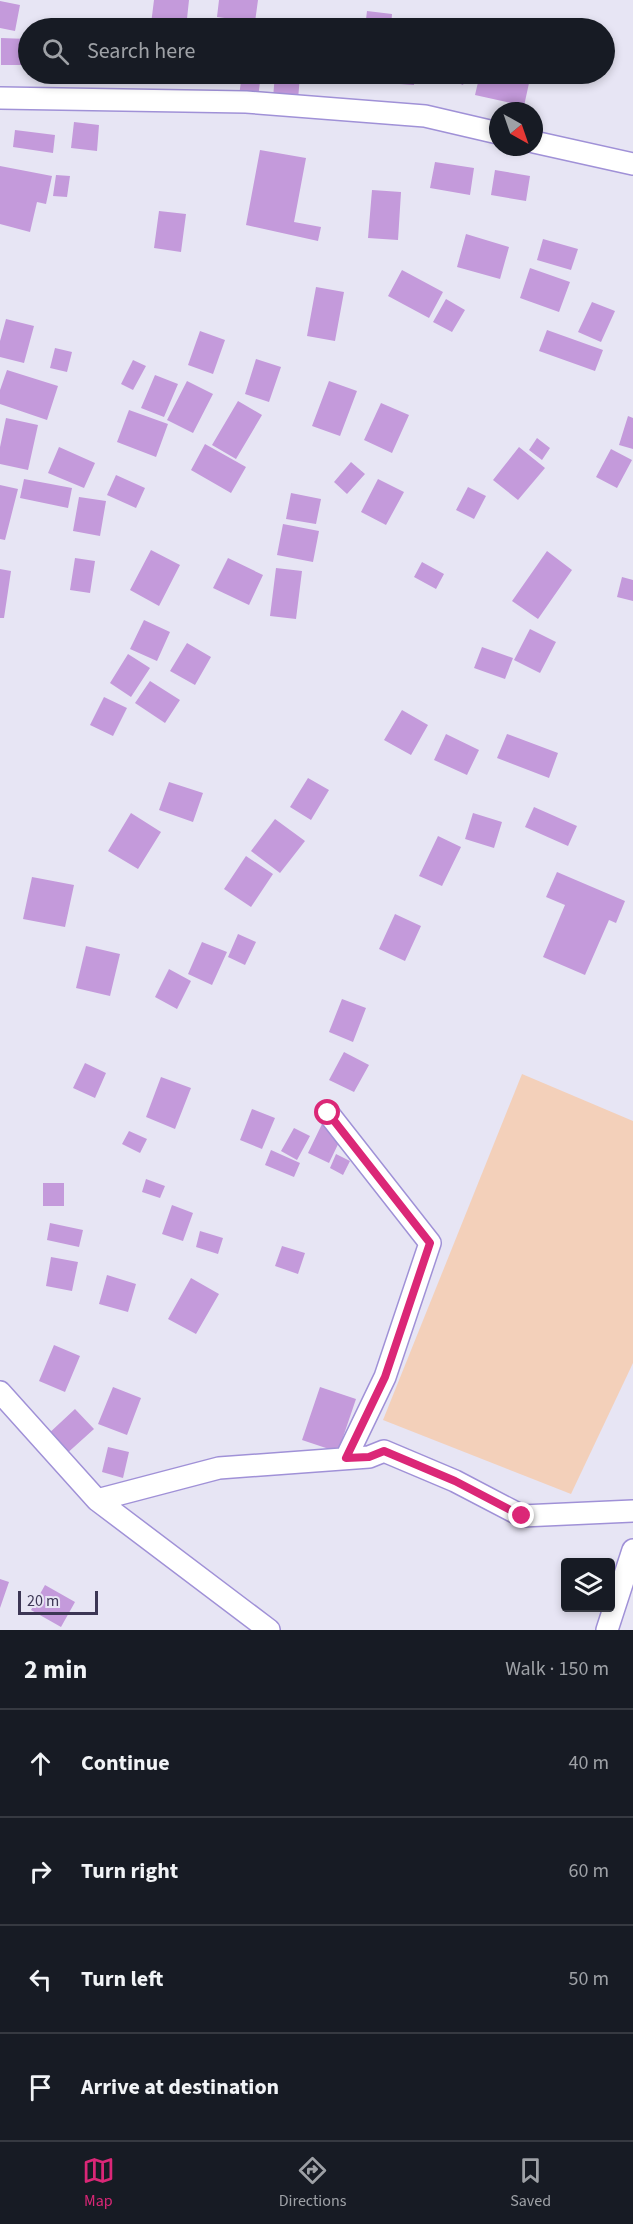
<!DOCTYPE html>
<html lang="en">
<head>
<meta charset="utf-8">
<style>
	:root { --surface:#171b24; --page:#242831; --text:#f1f3f6; --muted:#9ea1a6; --line:#363941; --accent:#db2777 }
	body { margin:0; font-family:"Source Sans 3",sans-serif; background:var(--page); color:var(--text) }
	.controls { position:absolute; right:18px; bottom:18px; display:grid; overflow:hidden; border-radius:6px; box-shadow:0 3px 9px #0003 }
	.controls button { width:54px; height:54px; display:grid; place-items:center; padding:0; border:0; border-bottom:2px solid var(--line); background:var(--surface); color:var(--text); font:30px sans-serif }
	.compass { position:absolute; left:489px; top:102px; width:54px; height:54px; border-radius:50%; background:var(--surface); box-shadow:0 3px 9px #0003; rotate:140deg }
	.scale { position:absolute; left:18px; bottom:15px; width:80px; box-sizing:border-box; padding-left:6px; border:3px solid #3c3654; border-top:0; font-size:16px; line-height:21px; white-space:nowrap; color:#3c3654; -webkit-text-stroke:4px #e7e5f4; paint-order:stroke }
	.stop { position:absolute; width:18px; height:18px; margin:-14px; border:4px solid #db2777; border-radius:50%; background:#fff }
	.stop.end { background:#db2777; border-color:#fff; box-shadow:0 2px 6px #0008 }
	.list { margin:0; padding:0; list-style:none }
	h2 { display:flex; justify-content:space-between; align-items:center; height:78px; margin:0; padding:0 24px; font-size:26px }
	h2 small { font-size:20px; font-weight:400; color:var(--muted) }
	.list li { display:grid; grid-template-columns:39px 1fr auto; gap:18px; align-items:center; box-sizing:border-box; height:108px; padding:0 24px; border-top:2px solid var(--line) }
	.list b { display:block; font-size:22px; white-space:nowrap }
	.list em { font-size:20px; font-style:normal; color:var(--muted) }
	.icon { flex:none; width:33px; height:33px; fill:none; stroke:currentColor; stroke-width:2; stroke-linecap:round; stroke-linejoin:round }
	.map { position:relative; flex:none; width:633px; height:1630px; overflow:hidden }
	.search { position:absolute; background:var(--surface); box-shadow:0 3px 9px #0003; left:18px; right:18px; top:18px; height:66px; display:flex; align-items:center; gap:15px; box-sizing:border-box; padding:0 21px; border-radius:33px; color:var(--muted); font-size:22px }
	.sheet { height:510px; background:var(--surface) }
	nav { display:flex; justify-content:space-around; align-items:center; box-sizing:border-box; height:84px; border-top:2px solid var(--line); background:var(--surface); font-size:16px; color:var(--muted) }
	nav a { display:grid; justify-items:center; gap:3px }
	nav .on { color:var(--accent) }
	.map>svg:first-child { display:block }
</style>
</head>
<body>
<div class="map">
<svg width="633" height="1630" viewBox="0 0 633 1630">
	<rect width="100%" height="100%" fill="#e7e5f4"/>
	<!-- green -->
	<path fill="#f3d0ba" d="M522,1074L633,1121V1363L571,1494L383,1420Z"/>
	<!-- building -->
	<path fill="#c49adb" d="M154,0H189L186,28L151,24Z
		M219,0H258L255,22L217,17Z
		M0,1L20,5L15,31L0,28Z
		M367,11L392,14L391,28H365Z
		M1,38L28,39V65H1Z
		M242,74H261L258,98L239,96Z
		M275,74L300,75L298,100L273,98Z
		M361,74H384L382,84L360,81Z
		M400,74H415L414,85L400,84Z
		M435,74H468L463,85Z
		M480,74H531L524,106L475,95Z
		M74,122L99,125L97,151L71,148Z
		M15,130L55,135L53,153L13,147Z
		M260,150L306,158L294,222L321,227L318,241L246,225Z
		M435,162L474,168L470,195L430,188Z
		M0,166L52,176L46,204L37,202L30,232L0,224Z
		M495,170L530,176L526,201L491,195Z
		M56,175L70,176L67,197L53,196Z
		M372,190L401,192L398,240L368,238Z
		M159,211L186,214L181,252L154,248Z
		M466,234L509,247L500,279L457,267Z
		M543,239L578,249L571,270L537,260Z
		M530,268L570,282L559,312L520,298Z
		M402,270L443,292L429,318L388,296Z
		M316,287L344,292L335,341L307,336Z
		M446,299L465,310L452,332L433,322Z
		M592,302L615,311L601,342L578,332Z
		M6,319L34,326L24,363L0,357V341Z
		M547,330L603,350L595,371L539,351Z
		M200,331L225,340L213,374L188,365Z
		M55,348L72,352L67,372L50,368Z
		M256,359L281,367L269,402L245,394Z
		M133,360L146,366L133,390L121,384Z
		M7,370L58,386L47,420L0,404V390Z
		M155,375L178,384L164,417L141,408Z
		M187,381L213,394L193,433L167,420Z
		M329,381L357,391L340,436L312,426Z
		M238,401L262,415L236,459L212,445Z
		M381,403L409,415L392,453L364,440Z
		M129,410L168,424L156,457L117,442Z
		M628,416L633,418V449L619,445Z
		M6,418L38,425L28,470L0,464V447Z
		M537,438L550,448L542,460L529,450Z
		M205,444L246,467L231,493L191,470Z
		M59,447L95,463L84,488L48,473Z
		M519,447L545,468L518,500L493,480Z
		M611,449L632,460L617,488L596,477Z
		M351,462L365,474L347,494L334,482Z
		M116,475L145,488L136,508L107,495Z
		M24,479L72,488L68,508L20,498Z
		M378,479L404,492L386,525L361,512Z
		M0,485L18,489L5,540L0,539Z
		M468,487L486,496L474,519L456,510Z
		M291,493L321,499L316,524L286,519Z
		M79,497L106,501L100,536L73,531Z
		M283,524L319,531L313,562L277,555Z
		M151,550L180,565L159,606L130,590Z
		M547,551L572,570L538,619L512,601Z
		M75,558L95,561L90,593L70,590Z
		M228,558L263,575L249,605L213,588Z
		M422,562L444,574L436,589L414,577Z
		M276,568L302,571L296,619L270,616Z
		M0,569L11,571L4,618H0Z
		M622,577L633,580V601L617,597Z
		M144,620L170,632L157,661L130,649Z
		M530,629L556,642L540,673L514,660Z
		M187,643L211,657L195,685L170,671Z
		M482,647L513,658L505,679L474,668Z
		M128,654L150,668L131,697L110,683Z
		M150,681L180,700L165,723L135,703Z
		M104,697L127,708L113,736L90,725Z
		M402,710L428,725L411,755L384,740Z
		M446,734L479,750L467,775L434,760Z
		M507,734L558,753L549,778L497,758Z
		M308,778L329,790L311,820L290,807Z
		M169,782L203,793L193,822L159,810Z
		M534,807L577,826L568,846L525,827Z
		M131,813L161,832L138,869L108,851Z
		M473,813L502,822L494,848L465,839Z
		M275,819L305,841L280,873L251,851Z
		M438,836L461,847L442,886L419,876Z
		M246,856L273,874L251,907L224,889Z
		M557,872L625,901L616,923L609,920L585,975L543,957L565,905L546,897Z
		M32,877L74,885L65,927L23,919Z
		M395,914L421,926L405,961L379,949Z
		M238,934L256,942L245,965L228,957Z
		M202,942L227,952L212,985L188,974Z
		M86,946L120,954L110,996L76,988Z
		M169,969L191,981L177,1009L155,997Z
		M342,999L366,1008L353,1042L329,1032Z
		M344,1052L369,1065L354,1092L329,1080Z
		M85,1063L106,1073L95,1098L73,1088Z
		M161,1077L191,1088L175,1129L146,1117Z
		M252,1109L275,1118L262,1149L240,1140Z
		M322,1124L343,1134L329,1163L308,1153Z
		M294,1128L310,1136L297,1160L281,1151Z
		M129,1131L147,1139L140,1153L122,1144Z
		M271,1150L300,1163L294,1177L265,1165Z
		M336,1154L350,1161L343,1175L330,1168Z
		M146,1179L165,1186L160,1198L142,1192Z
		M43,1183H64V1206H43Z
		M172,1205L193,1213L183,1241L162,1234Z
		M50,1223L83,1230L79,1247L47,1240Z
		M200,1231L223,1238L218,1254L196,1247Z
		M282,1246L305,1253L298,1274L275,1266Z
		M51,1257L78,1262L72,1291L46,1286Z
		M107,1275L136,1284L128,1312L99,1304Z
		M191,1278L219,1294L196,1334L168,1319Z
		M54,1345L80,1356L65,1392L39,1381Z
		M113,1387L141,1398L127,1435L98,1424Z
		M320,1387L356,1399L338,1452L302,1440Z
		M75,1409L94,1429L64,1456L46,1436Z
		M108,1447L129,1452L123,1478L102,1472Z
		M0,1579L9,1582L0,1608Z
		M45,1585L75,1602L61,1627L31,1610Z"/>
	<g fill="none" stroke-linecap="round" stroke-linejoin="round">
		<!-- street casing -->
		<g stroke="#a091d7" stroke-width="24">
			<path id="street" d="M0,98L246,102L425,116L498,133
				M534,142L633,164
				M328,1113L430,1243L385,1377L346,1458
				M0,1392L97,1500L219,1468L369,1457L384,1451L455,1481L522,1516L633,1511
				M97,1500L269,1630
				M607,1630L633,1550"/>
		</g>
		<!-- street -->
		<use href="#street" stroke="#fff" stroke-width="21"/>
	</g>
	<g fill="none" stroke-linecap="round" stroke-linejoin="round">
		<!-- route -->
		<path stroke="#db2777" stroke-width="8" d="M328,1113L430,1243L385,1377L346,1458L369,1457L384,1451L455,1481L522,1516"/>
	</g>
</svg>
<div class="controls">
<button><svg class="icon" aria-label="layers" viewBox="0 0 24 24"><path d="M12 4l9 5-9 5-9-5zM3 14l9 5 9-5"/></svg></button>
</div>
<svg class="compass" viewBox="-18 -18 36 36"><path d="M0-13l5 13h-10z" fill="#e53935"/><path d="M0 13l5-13h-10z" fill="#9ea1a6"/></svg>
<div class="scale">20 m</div>
<div class="stop" style="left:328px;top:1113px"></div>
<div class="stop end" style="left:522px;top:1516px"></div>
<div class="search"><svg class="icon" aria-label="search" viewBox="0 0 24 24"><circle cx="10" cy="10" r="6"/><path d="M15 15l6 6"/></svg>Search here</div>
</div>
<section class="sheet">
<h2>2 min<small>Walk · 150 m</small></h2>
<ul class="list">
<li><svg class="icon" aria-label="ahead" viewBox="0 0 24 24"><path d="M12 20V5M6 11l6-6 6 6"/></svg><div><b>Continue</b></div><em>40 m</em></li>
<li><svg class="icon" aria-label="right" viewBox="0 0 24 24"><path d="M7 20v-9h11M14 6l5 5-5 5"/></svg><div><b>Turn right</b></div><em>60 m</em></li>
<li><svg class="icon" aria-label="left" viewBox="0 0 24 24"><path d="M17 20v-9H6M10 6l-5 5 5 5"/></svg><div><b>Turn left</b></div><em>50 m</em></li>
<li><svg class="icon" aria-label="arrive" viewBox="0 0 24 24"><path d="M6 21V4h12l-3 4 3 4H6"/></svg><div><b>Arrive at destination</b></div></li>
</ul>
</section>
<nav>
<a class="on"><svg class="icon" aria-label="map" viewBox="0 0 24 24"><path d="M3 6l6-2 6 2 6-2v14l-6 2-6-2-6 2zM9 4v14M15 6v14"/></svg>Map</a>
<a><svg class="icon" aria-label="directions" viewBox="0 0 24 24"><path d="M12 3l9 9-9 9-9-9zM9 14v-3h6M13 9l2 2-2 2"/></svg>Directions</a>
<a><svg class="icon" aria-label="saved" viewBox="0 0 24 24"><path d="M7 4h10v16l-5-4-5 4z"/></svg>Saved</a>
</nav>
</body>
</html>
